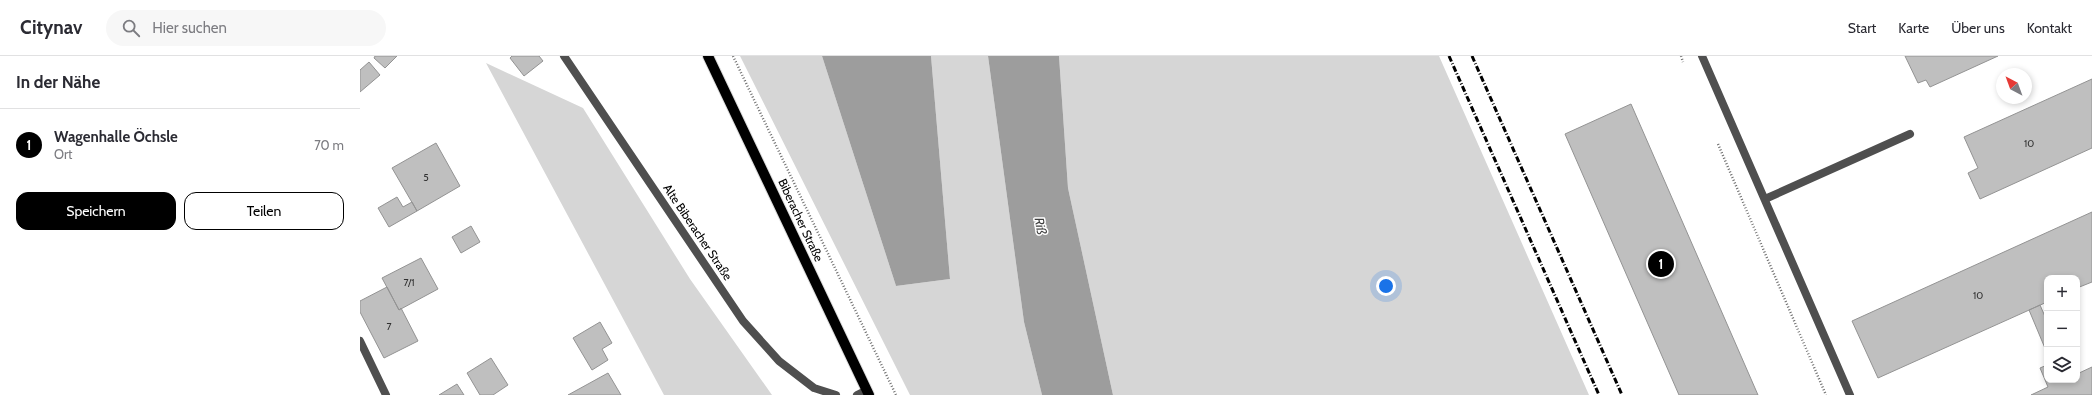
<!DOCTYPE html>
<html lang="de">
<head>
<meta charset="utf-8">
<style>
	:root { --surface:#fff; --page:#f7f7f7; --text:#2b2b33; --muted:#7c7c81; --line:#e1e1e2; --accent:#000 }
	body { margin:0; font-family:Cabin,sans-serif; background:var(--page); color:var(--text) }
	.controls { position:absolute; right:12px; bottom:12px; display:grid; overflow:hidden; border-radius:8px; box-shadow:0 2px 6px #0003 }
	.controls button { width:36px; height:36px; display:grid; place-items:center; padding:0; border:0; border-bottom:1px solid var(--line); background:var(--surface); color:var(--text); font:20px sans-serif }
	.compass { position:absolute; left:1636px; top:12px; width:36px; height:36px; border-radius:50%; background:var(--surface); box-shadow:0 2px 6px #0003; rotate:319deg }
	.you { position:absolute; left:1026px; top:230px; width:14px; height:14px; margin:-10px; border:3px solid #fff; border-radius:50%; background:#1a73e8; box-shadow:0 0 0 6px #1a73e833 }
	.badge { display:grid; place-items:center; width:26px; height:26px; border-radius:50%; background:var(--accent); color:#fff; font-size:13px; font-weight:700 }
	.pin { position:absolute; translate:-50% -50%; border:2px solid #fff; box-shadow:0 1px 4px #0006 }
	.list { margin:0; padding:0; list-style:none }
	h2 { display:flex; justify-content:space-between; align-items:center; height:52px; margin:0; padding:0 16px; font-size:17px }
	h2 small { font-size:13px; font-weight:400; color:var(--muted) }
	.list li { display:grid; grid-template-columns:26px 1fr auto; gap:12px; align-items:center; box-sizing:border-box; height:72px; padding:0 16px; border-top:1px solid var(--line) }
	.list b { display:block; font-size:15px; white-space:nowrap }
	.list p { margin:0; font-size:13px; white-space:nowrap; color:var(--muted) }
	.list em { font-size:13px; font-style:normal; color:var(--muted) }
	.actions { display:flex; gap:8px; padding:12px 16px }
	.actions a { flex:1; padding:9px 0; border:1px solid var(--accent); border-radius:12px; text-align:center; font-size:14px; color:var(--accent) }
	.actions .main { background:var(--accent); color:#fff }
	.icon { flex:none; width:22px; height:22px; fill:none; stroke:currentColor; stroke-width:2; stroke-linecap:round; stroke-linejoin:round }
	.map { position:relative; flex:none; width:1732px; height:339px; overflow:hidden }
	header { display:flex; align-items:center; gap:24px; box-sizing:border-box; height:56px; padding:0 20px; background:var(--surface); border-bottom:1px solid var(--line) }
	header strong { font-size:19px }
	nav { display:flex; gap:22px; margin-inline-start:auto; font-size:14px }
	.search { width:280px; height:36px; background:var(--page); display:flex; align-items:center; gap:10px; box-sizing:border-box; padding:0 14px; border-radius:22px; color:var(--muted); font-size:15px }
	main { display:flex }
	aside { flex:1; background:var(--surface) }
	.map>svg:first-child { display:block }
</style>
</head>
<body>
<header>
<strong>Citynav</strong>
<div class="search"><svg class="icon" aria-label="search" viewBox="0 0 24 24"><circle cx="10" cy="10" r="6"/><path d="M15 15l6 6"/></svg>Hier suchen</div>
<nav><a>Start</a><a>Karte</a><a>Über uns</a><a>Kontakt</a></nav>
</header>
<main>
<aside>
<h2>In der Nähe<small></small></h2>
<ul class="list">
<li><span class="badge">1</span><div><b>Wagenhalle Öchsle</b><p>Ort</p></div><em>70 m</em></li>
</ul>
<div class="actions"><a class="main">Speichern</a><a>Teilen</a></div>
</aside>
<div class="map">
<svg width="1732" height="339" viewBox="0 0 1732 339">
	<rect width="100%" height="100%" fill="#fff"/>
	<!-- green -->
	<path fill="#d6d6d6" d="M380,0H462L536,230L590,223L571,0H628L664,266L682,339H550Z
		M699,0H1079L1229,339H753L708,132Z
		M126,7L223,52L330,223L412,339H304Z"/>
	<!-- water -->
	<path fill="#9d9d9d" d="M462,0H571L590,223L536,230Z
		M628,0H699L708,132L753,339H682L664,266Z"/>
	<!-- building -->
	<path fill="#bfbfbf" stroke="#939393" d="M15,0H37L25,12L14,2Z
		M152,0H179L183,5L164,20L150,2Z
		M1545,0H1638L1570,31L1566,24L1558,27Z
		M9,6L20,19L0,36V14Z
		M1732,23V92L1620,143L1608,117L1618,112L1604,81Z
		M1271,48L1398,339H1319L1205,78Z
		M76,87L100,130L57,155L32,112Z
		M37,141L43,151L52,146L57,155L29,171L18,152Z
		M1732,156V226L1717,232V222H1687V246L1518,322L1492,265Z
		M111,170L120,186L101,197L92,181Z
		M61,202L78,233L39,254L22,222Z
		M27,231L39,254L41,252L58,285L24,302L0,256V245Z
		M1680,249L1687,265V297L1669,254Z
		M240,266L252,287L242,293L248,304L232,314L213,282Z
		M131,302L148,329L133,339H120L107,317Z
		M1687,309V324H1717V318L1732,311V339H1671L1688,331L1680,312Z
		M248,317L261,339H208Z
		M97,328L104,339H79Z"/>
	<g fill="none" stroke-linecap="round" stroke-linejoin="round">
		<!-- primary casing -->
		<g stroke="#dbdbdb" stroke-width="12">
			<path id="primary" d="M348,0L509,339"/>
		</g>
		<!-- path -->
		<path stroke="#717171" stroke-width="2.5" stroke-dasharray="1 2" stroke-linecap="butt" d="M373,0L536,339
			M1321,0L1323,6
			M1358,88L1466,339"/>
		<!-- lane -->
		<path stroke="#4f4f4f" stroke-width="8" d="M1342,0L1490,339
			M1405,143L1550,78
			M0,285L26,339"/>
		<!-- street -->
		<path stroke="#4f4f4f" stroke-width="8" d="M204,0L383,265L419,305L454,332L476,339
			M497,339L507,334"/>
		<!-- primary -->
		<use href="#primary" stroke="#000" stroke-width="10"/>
		<!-- rail -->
		<path stroke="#000" stroke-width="3" stroke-dasharray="6 2 1 2" stroke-linecap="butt" d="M1089,0L1239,339
			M1112,0L1262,339"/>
	</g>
	<g text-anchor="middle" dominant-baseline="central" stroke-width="3" stroke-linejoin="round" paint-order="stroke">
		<!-- number labels -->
		<g font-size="10" fill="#303030">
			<text x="1669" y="87">10</text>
			<text x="66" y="121">5</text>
			<text x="49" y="226">7/1</text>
			<text x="1618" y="239">10</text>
			<text x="29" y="270">7</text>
		</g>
		<!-- street labels -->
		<g font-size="12" fill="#000" stroke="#fff">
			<text transform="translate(441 164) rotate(65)">Biberacher Straße</text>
			<text transform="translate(338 176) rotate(56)">Alte Biberacher Straße</text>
		</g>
		<!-- water labels -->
		<g font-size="13" font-style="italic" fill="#3e3e3e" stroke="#fff">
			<text transform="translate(681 170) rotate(79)">Riß</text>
		</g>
	</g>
</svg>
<div class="controls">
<button>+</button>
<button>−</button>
<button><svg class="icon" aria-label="layers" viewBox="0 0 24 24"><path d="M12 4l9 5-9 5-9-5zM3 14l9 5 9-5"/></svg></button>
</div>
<svg class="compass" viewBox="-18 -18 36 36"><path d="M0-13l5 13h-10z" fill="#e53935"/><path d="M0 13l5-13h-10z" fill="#7c7c81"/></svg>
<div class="you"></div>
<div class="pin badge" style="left:1301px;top:208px">1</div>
</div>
</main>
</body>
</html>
